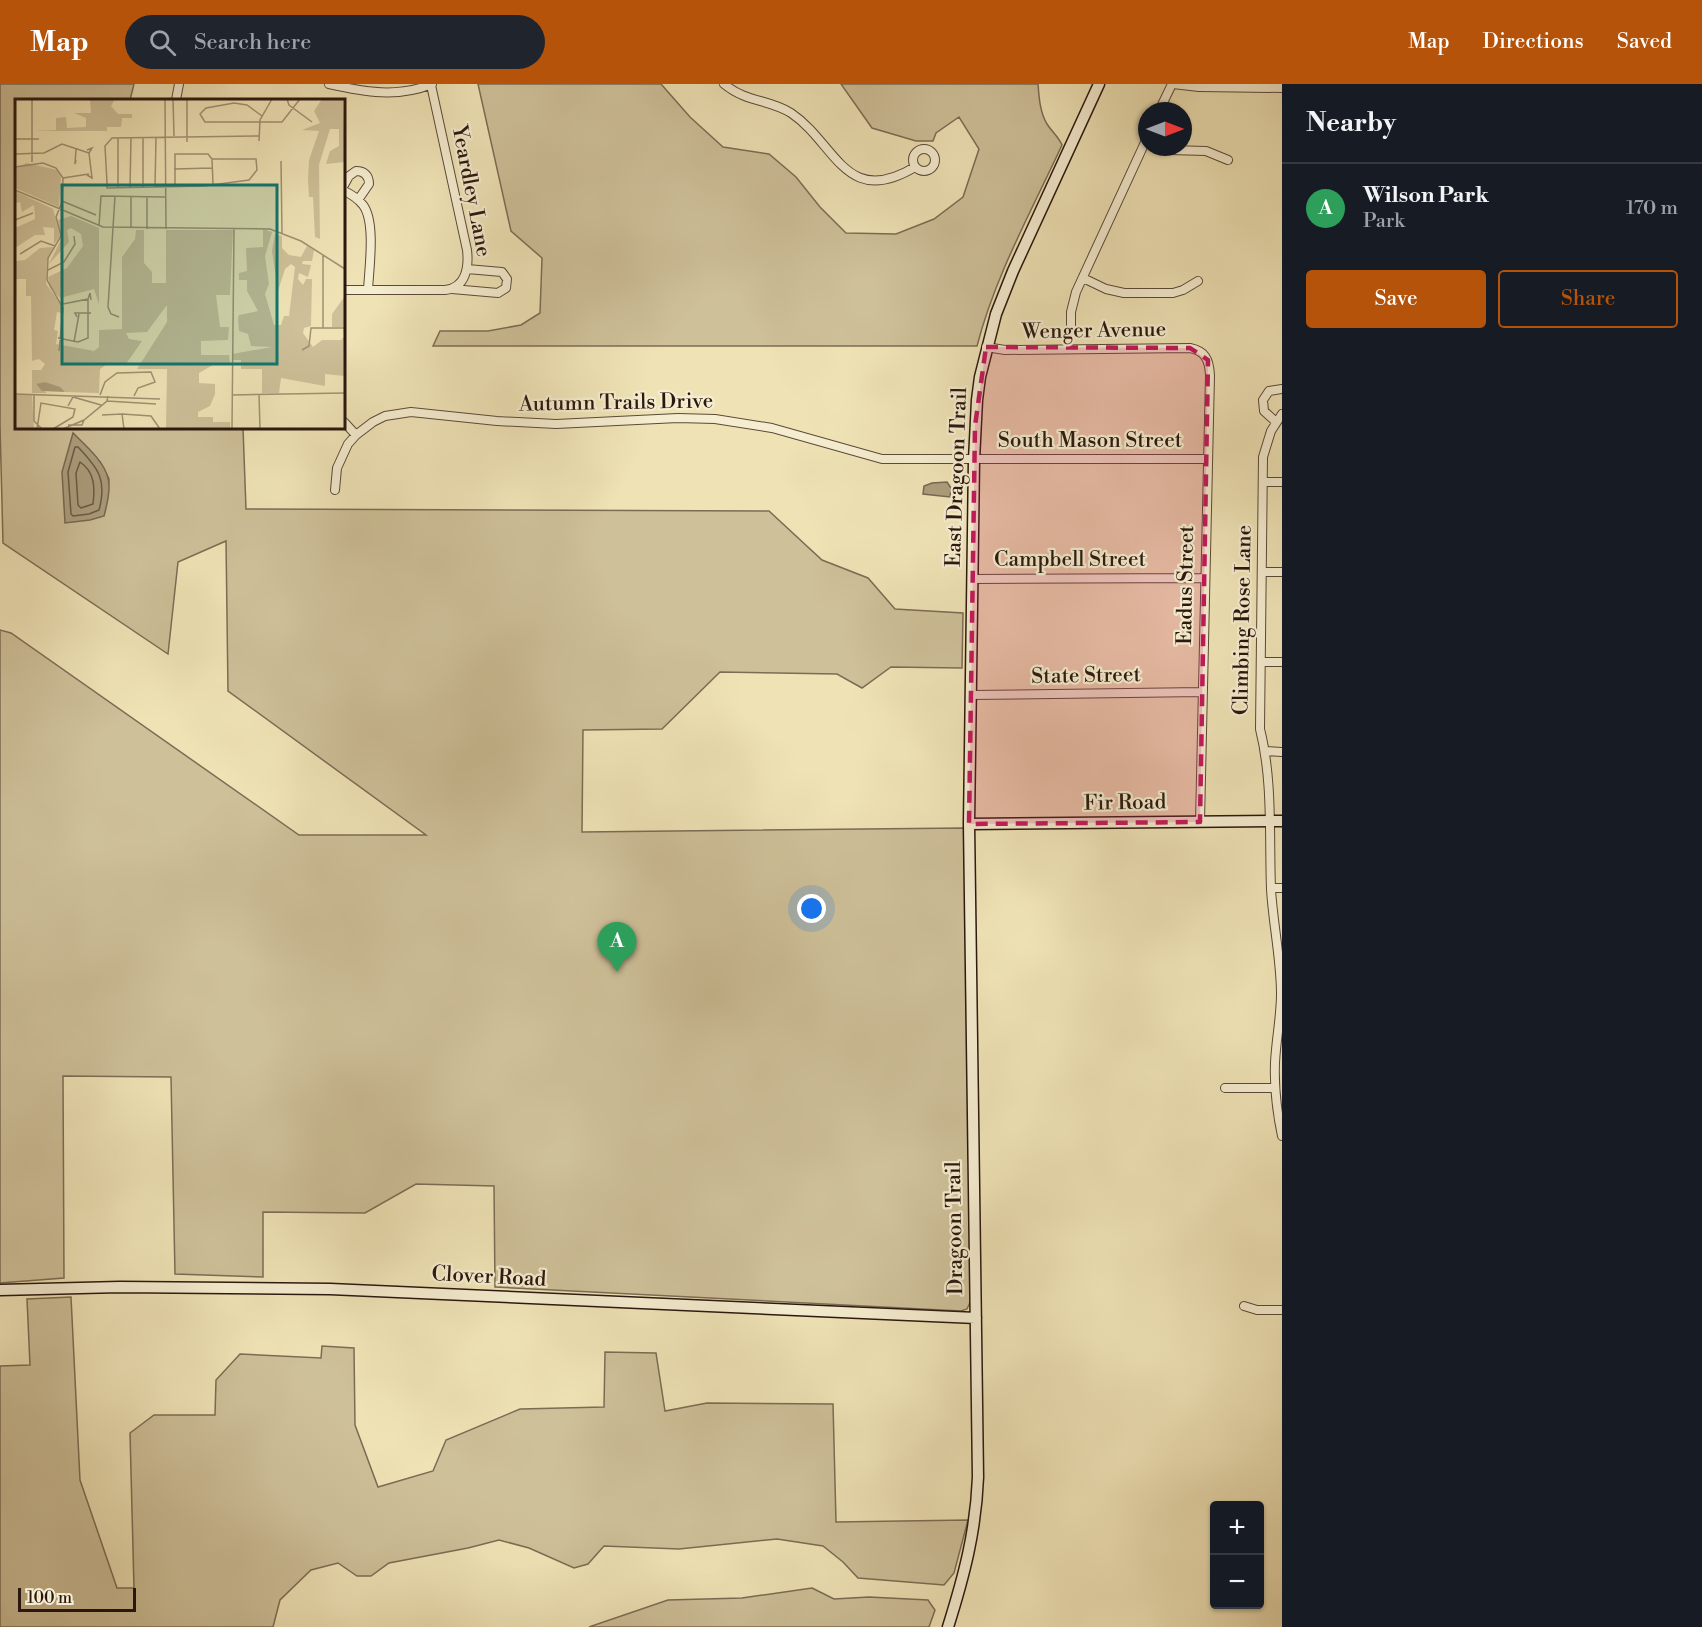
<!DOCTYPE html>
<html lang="en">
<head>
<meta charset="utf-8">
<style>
	:root { --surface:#171b24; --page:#20242c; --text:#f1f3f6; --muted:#9ea1a6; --line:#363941; --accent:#b45309 }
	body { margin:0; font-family:"Libre Bodoni",serif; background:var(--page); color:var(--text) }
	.controls { position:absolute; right:18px; bottom:18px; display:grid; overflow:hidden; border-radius:6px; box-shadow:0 2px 4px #0004 }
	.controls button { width:54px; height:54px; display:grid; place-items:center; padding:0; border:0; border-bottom:2px solid var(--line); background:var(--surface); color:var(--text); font:30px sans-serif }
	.compass { position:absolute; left:1138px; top:18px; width:54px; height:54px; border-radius:50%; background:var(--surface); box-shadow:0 2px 4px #0004; rotate:90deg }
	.scale { position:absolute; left:18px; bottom:15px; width:118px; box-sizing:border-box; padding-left:6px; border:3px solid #2a170e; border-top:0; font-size:16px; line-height:21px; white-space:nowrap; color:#2a170e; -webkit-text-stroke:4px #f5edd0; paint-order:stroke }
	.you { position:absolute; left:812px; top:825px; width:21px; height:21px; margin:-15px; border:4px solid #fff; border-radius:50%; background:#1a73e8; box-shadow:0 0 0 9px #1a73e833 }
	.badge { display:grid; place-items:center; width:39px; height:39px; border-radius:50%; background:var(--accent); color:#fff; font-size:20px; font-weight:700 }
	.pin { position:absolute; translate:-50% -50px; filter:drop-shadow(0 2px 3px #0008) }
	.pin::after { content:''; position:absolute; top:32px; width:21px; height:18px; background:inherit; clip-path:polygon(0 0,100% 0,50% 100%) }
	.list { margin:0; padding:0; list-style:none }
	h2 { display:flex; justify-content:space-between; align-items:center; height:78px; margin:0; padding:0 24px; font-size:26px }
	h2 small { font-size:20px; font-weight:400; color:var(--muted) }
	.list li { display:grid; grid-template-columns:39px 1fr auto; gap:18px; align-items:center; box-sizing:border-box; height:90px; padding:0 24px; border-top:2px solid var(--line) }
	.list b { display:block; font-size:22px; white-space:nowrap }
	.list p { margin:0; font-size:20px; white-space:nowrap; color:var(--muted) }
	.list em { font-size:20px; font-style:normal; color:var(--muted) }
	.actions { display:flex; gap:12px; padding:18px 24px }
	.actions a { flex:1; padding:14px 0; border:2px solid var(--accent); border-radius:6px; text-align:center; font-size:21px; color:var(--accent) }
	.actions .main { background:var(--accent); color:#fff }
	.icon { flex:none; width:33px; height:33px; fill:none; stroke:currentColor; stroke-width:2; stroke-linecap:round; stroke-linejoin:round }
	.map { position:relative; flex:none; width:1282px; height:1543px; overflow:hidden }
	header { display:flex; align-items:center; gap:36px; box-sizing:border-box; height:84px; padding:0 30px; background:var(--accent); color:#fff }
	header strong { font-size:28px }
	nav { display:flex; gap:33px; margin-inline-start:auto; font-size:21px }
	.search { width:420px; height:54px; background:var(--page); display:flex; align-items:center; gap:15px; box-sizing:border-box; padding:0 21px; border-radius:33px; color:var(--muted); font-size:22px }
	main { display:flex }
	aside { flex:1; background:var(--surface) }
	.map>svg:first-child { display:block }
</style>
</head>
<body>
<header>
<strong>Map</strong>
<div class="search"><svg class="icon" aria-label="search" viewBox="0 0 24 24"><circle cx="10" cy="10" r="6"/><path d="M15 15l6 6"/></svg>Search here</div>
<nav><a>Map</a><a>Directions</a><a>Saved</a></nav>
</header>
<main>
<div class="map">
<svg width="1282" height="1543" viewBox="0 0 1282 1543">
	<rect width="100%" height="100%" fill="#efe3b6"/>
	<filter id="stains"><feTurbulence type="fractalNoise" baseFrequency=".00333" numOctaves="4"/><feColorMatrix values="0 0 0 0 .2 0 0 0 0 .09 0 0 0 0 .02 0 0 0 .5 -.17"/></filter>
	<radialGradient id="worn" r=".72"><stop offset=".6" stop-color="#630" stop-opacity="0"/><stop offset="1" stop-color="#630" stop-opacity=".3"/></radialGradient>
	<!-- green -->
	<path fill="#cec099" stroke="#7c6c54" stroke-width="1.5" fill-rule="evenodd" d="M0,0H134L130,16H16V344H243L246,425L769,427L822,476L868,494L895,525L963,529L962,584L891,583L862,604L837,590L720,588L662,645L583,646L582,748L964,744L972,1214L967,1225L961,1227L495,1203L494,1102L416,1100L365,1129L263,1128V1193L175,1190L171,993L63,992L64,1194L0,1199V546L11,549L299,751H426L228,607L226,457L178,478L168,570L3,459L0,341ZM73,349L100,378L109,395L104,432Z
		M478,0H661L690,33L723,63L769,70L796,93L820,123L846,149L896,150L934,135L963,113L979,65L959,33L936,49L933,57H916L872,44L841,0H1038C1039,13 1040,29 1047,40C1052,48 1058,52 1062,61C1032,126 995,192 977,262H433L440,247H488L521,241L540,229L542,174L511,147Z
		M71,1213L80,1396L117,1504H134L130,1349L154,1331H215L216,1296L240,1270L321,1274L322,1262L354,1264L355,1341L378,1403L433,1387L446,1356L520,1325L604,1323L605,1268L656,1269L665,1327L707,1319L833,1320L836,1438L968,1436L954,1489L944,1501L858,1494L843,1478L823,1462L777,1455L679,1465L604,1462L588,1480L574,1484L529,1464L499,1456L468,1464L389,1479L371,1492H357L338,1479L311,1486L280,1516L273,1543H0V1282L30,1281L27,1215Z
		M812,1504L834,1515L869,1513L928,1516L935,1526L929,1543H589L668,1516L742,1514Z"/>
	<!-- water -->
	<path fill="#ac9e7d" stroke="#786851" stroke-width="1.5" d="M73,349C85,361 104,377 108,394C111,404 107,421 104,432L90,436L65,439L62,388Z
		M947,398L951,404L950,413L923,410L924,402L932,399Z"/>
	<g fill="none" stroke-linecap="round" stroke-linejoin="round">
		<!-- shore -->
		<path stroke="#6b5a46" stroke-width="1.5" d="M75,363H78C99,385 107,396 99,426L89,430L73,432L71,430L68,388Z
			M80,378C95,388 95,404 93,420L81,424L78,421L76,389Z"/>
		<!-- street casing -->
		<g stroke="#5b4a38" stroke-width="10">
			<path id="street" d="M329,0C365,8 397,14 432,0
				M724,0C747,19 769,15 791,29C836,59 845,125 915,83
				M1173,0L1199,3L1282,4
				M176,16L179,0
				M1159,27L1172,0
				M1157,63L1169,66L1206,67L1228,76
				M913 76a11 11 0 1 1 22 0a11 11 0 1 1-22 0Z
				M344,101L349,92L356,87C364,87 369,91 369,100L358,116
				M344,107C351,110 358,115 363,121C376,138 369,185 368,206
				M1083,194L1106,205L1124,209H1173L1183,206L1198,197
				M452,205L498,209L506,204L507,195L502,188L467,185
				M344,206H445C466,204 469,183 467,166L431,1
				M1071,244V228L1076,208L1147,54
				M986,263L1005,266L1190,264C1205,267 1209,275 1210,291L1200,738
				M1282,330L1271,347L1263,373L1260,645C1273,697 1269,752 1271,805C1273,840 1281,875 1281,910C1281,933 1276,956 1275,979C1274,1004 1277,1028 1282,1052
				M344,338L356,351
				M1276,338L1264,327L1263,316L1269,307L1282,305
				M1263,398H1282
				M335,406L337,384L348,360L356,351L373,338L385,332L411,328L497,337L556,340L678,334L715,335L772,344L882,375H1207
				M1262,488H1282
				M972,495L1204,494
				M1261,578H1282
				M970,611L1202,608
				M1266,667L1282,668
				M1271,804H1282
				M1225,1004H1275
				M1244,1222L1257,1226H1282"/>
		</g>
		<!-- secondary casing -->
		<g stroke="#2a170e" stroke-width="13">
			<path id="secondary" d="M969,740L1282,737
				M0,1206L120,1203L330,1205L976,1234
				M948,1543C964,1492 976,1447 978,1393L969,740L974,376L977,316L980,293L996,230L1013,187L1099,0"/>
		</g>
		<!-- street -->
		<use href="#street" stroke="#f5edd0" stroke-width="8"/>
		<!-- secondary -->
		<use href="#secondary" stroke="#f5edd0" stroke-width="10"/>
	</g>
	<!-- marked area -->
	<path fill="#c2185b" fill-opacity="0.2" stroke="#c2185b" stroke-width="4.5" stroke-dasharray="12 8" stroke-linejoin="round" d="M986,263L1190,264L1208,276L1200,738L969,740L975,342Z"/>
	<g text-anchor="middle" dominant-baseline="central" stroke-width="4.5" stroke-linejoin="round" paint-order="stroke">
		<!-- street labels -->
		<g font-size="21" fill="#2a170e" stroke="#f5edd0">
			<text transform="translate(471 107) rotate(79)">Yeardley Lane</text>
			<text transform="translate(1094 247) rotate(-1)">Wenger Avenue</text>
			<text transform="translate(616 319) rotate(-1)">Autumn Trails Drive</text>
			<text x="1090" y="357">South Mason Street</text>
			<text transform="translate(957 393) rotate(-88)">East Dragoon Trail</text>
			<text x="1070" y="476">Campbell Street</text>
			<text transform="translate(1186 501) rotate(-89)">Eadus Street</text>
			<text transform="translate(1243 536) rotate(-89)">Climbing Rose Lane</text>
			<text transform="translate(1086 592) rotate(-1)">State Street</text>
			<text transform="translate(1125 719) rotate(-1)">Fir Road</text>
			<text transform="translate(955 1144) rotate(-91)">Dragoon Trail</text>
			<text transform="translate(489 1193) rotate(3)">Clover Road</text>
		</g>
	</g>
	<!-- overview -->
	<g transform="translate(15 15)">
		<rect width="330" height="330" fill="#efe3b6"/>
		<path d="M75,0H100L96,7L103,15H117V19H107L106,28H92V32H18L41,31V19L51,18L52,29L71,28V19L59,14H76ZM307,0H328L330,63L311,65L315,52L324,47V30H315L304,66L305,140L300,138L298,98H294L293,81L294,61L304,32L287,31L305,24L299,12ZM12,64L42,71L46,78L44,108L0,89V69ZM0,92L38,110L45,137L39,145V129L28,128L30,136H20L0,149V129L20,120L19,106L7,113L5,103L0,104ZM56,117L84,129V205L79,190L45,199L35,189L33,178L52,169L68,147L66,135L56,129L52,131L54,143L34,165L46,141L43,121ZM248,130L257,133L250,157L254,185L250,195L259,226H266L269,217H274L280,168L276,165L270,170L263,192L257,152L260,135L267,137V149L274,156L286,158L292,147L299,151L297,162H288L287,165L296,166L293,178L284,174L283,180L288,186L291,180H297L296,227L289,229L288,234L298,248L307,241H326L329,238L328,228H317V215L330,197V277L310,275V287L266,279L264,294H247V270H226V261H217V255L257,248L236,247L233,235L224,232L223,220L224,216L243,212L232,192V181H224V174L232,172L231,149L248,148ZM121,131H129V164L137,173V184H151V131H218L215,196H201L205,228H214L213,241L186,242V256H214L215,266H198L184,274V284L200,285V295L195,307L183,313V318H198V323H215V330H151L152,270H122L152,223V206L132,233L111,234L114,240L127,242L111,265H92L85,270L84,294L50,293L30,283L21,286L32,294H17V271H26L30,265L24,260L17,262L16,197H11V180H0V162L10,161L25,149L38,148L32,161L31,185L46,205L47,214L42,213L39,231L43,232L41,245L79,252L84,248V231L107,230V158L120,140ZM0,296H17L19,330L0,329Z" fill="#cec099"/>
		<path d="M30,283L45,288L50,293L27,292L21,285Z" fill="#ac9e7d"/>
		<path fill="none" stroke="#a09173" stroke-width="1.5" d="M17,0V63M150,0L151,130M158,0L159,37M172,0V43M272,0L274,6L297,23M247,17L232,6L219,4L191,9L185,15L190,23H267L285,0M0,40H24M244,42L245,21L257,0M61,50L60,65L61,61M72,51L77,49L74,54L77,79L72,76M0,55L29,54L47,45L74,54M197,60L198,85M266,62L267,134M0,68L28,64L41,69L48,79L47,103L41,118L46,137L33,159L32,181L48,209L44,252M159,70L197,69M48,79L74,75M92,84V89L189,87L234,81L242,71L241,60H197M92,84L90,47L97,39L244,37M140,88L141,38M160,88V55H193L197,60M103,89V39M115,89L116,39M128,89V38M0,91L88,128L255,130L286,142L330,170M100,97L93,208L96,215L104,218M116,97V129M132,97V130M47,102L81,116M0,121L18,114M84,127L86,97L150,98M5,155L26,142L40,147M33,171L49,163L60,145L59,137M48,205L73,200L75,194L76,201M62,218L60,214H76M308,229V156M43,239L63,243L73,239V200M59,243L64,215M287,251L294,247L296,229H330M0,295L145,300M19,295V322L27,330M244,295L245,330M85,296L90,283L102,274L136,273L140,283L123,289L119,297M217,296L330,294M92,302L141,305M53,307L58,298L86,306M107,315L136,317L145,330M87,316L107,315L109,330M53,326H67L69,321M22,330L26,304L60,310L58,318L38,330M48,330L69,321L92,302L93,297M217,330L219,129"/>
		<path fill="#0f766e" fill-opacity="0.15" stroke="#0f766e" stroke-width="3" d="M47,86H262V265H47Z"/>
		<rect width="330" height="330" fill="none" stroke="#2a170e" stroke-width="3"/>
	</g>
	<rect width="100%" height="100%" filter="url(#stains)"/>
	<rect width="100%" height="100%" fill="url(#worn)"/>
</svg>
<div class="controls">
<button>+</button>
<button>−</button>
</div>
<svg class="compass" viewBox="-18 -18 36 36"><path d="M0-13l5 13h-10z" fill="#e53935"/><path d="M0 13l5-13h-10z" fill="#9ea1a6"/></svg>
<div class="scale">100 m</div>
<div class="you"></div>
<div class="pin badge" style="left:617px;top:888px;background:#2e9e5b">A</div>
</div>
<aside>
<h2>Nearby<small></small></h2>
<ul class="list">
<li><span class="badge" style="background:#2e9e5b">A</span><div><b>Wilson Park</b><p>Park</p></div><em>170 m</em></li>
</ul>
<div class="actions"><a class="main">Save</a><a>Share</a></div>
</aside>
</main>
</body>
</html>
